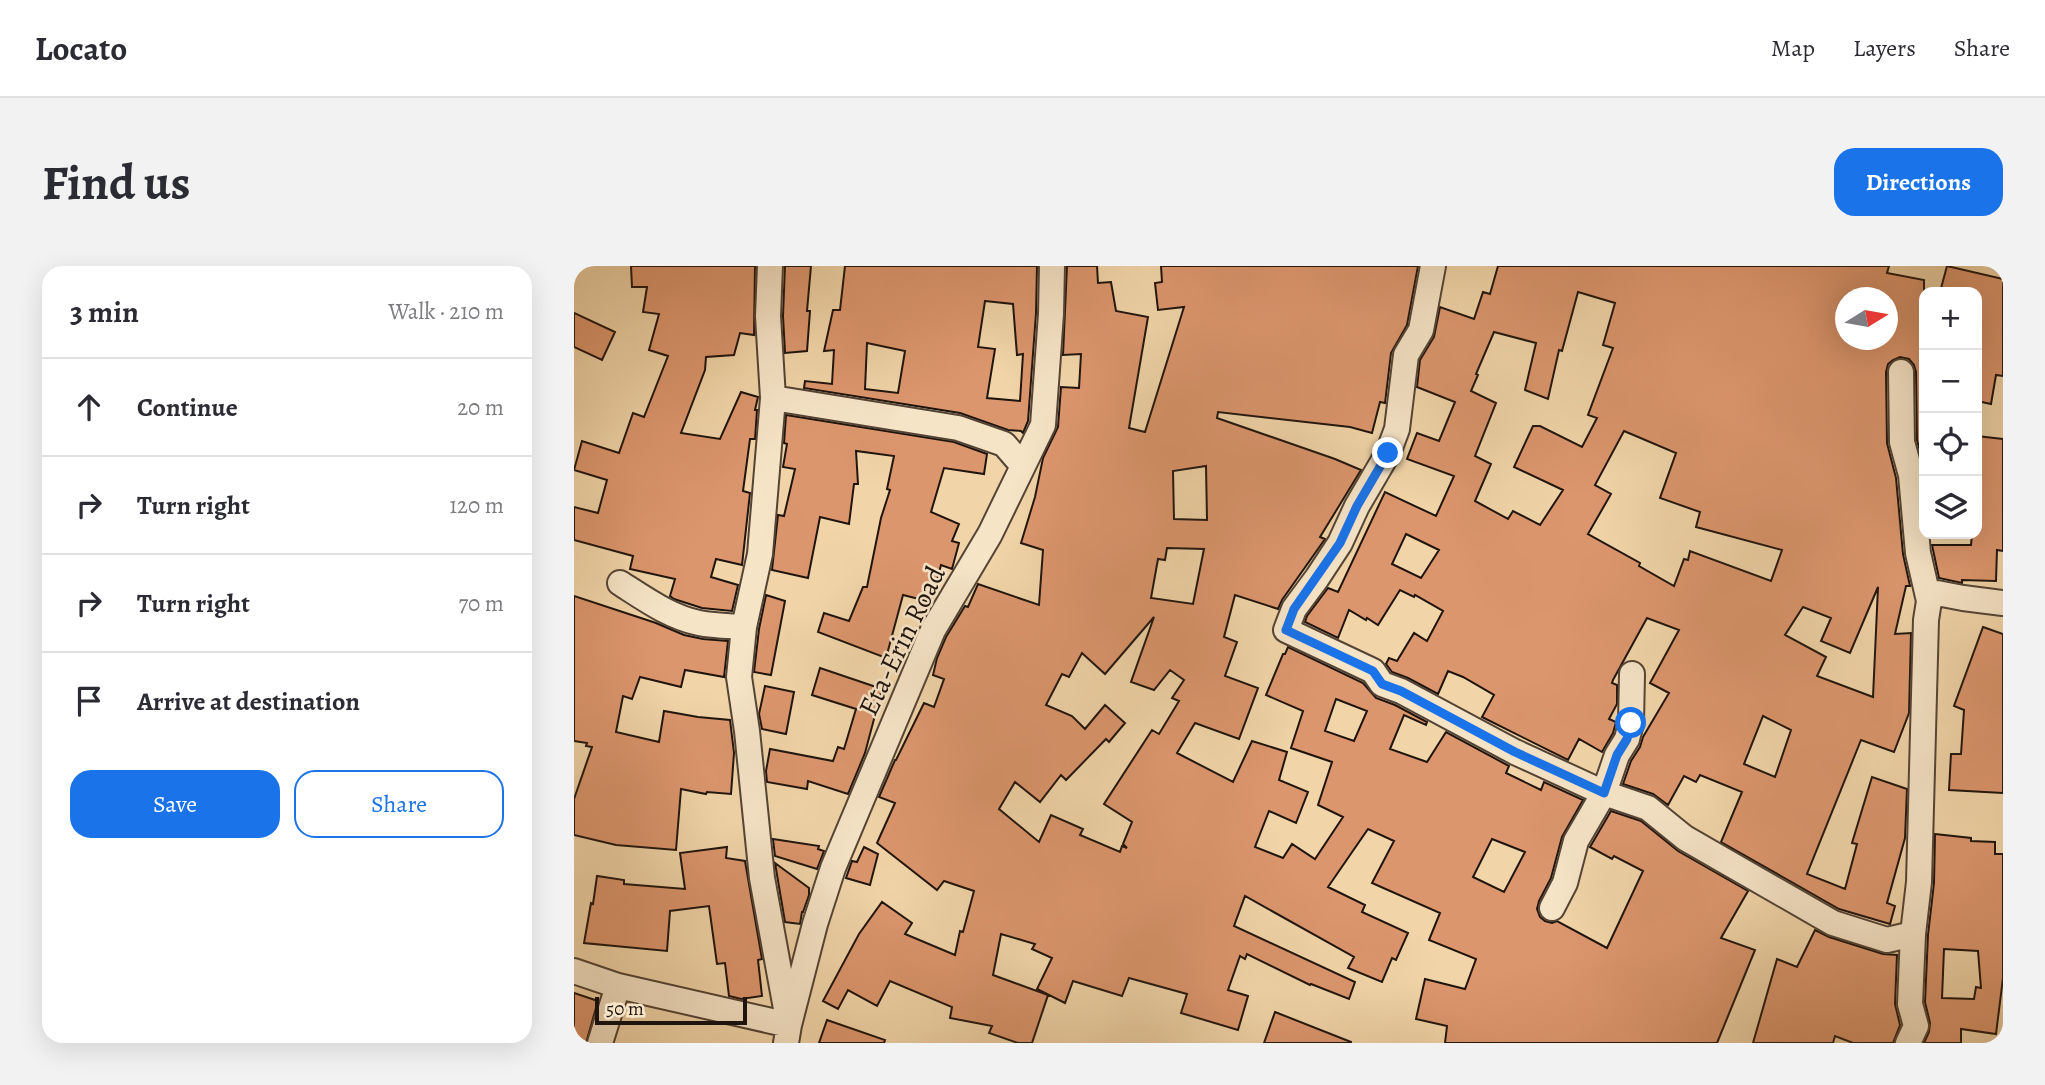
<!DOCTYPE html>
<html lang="en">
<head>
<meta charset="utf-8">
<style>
	:root { --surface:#fff; --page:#f2f2f3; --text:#2b2b33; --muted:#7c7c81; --line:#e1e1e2; --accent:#1a73e8 }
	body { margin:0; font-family:Alegreya,serif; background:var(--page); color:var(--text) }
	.controls { position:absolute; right:21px; top:21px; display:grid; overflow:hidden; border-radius:14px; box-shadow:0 7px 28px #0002 }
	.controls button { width:63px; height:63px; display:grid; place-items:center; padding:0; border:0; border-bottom:2px solid var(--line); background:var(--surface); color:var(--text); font:35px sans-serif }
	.compass { position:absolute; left:1261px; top:21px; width:63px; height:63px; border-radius:50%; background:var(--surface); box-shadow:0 7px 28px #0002; rotate:79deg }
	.scale { position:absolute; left:21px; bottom:18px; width:152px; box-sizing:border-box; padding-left:7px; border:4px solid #20140e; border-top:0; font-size:19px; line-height:24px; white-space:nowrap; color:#20140e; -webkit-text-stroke:5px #f6e4c7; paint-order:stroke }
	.stop { position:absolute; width:21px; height:21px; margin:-16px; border:5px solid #1a73e8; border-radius:50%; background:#fff }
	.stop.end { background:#1a73e8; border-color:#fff; box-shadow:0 2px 7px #0008 }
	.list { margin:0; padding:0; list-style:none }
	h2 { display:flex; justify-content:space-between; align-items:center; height:91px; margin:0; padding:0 28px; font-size:30px }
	h2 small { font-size:23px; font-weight:400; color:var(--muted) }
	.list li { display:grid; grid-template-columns:46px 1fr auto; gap:21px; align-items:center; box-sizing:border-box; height:98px; padding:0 28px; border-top:2px solid var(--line) }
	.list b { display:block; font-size:26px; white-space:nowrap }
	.list em { font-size:23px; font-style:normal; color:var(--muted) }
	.actions { display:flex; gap:14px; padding:21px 28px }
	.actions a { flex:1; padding:16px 0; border:2px solid var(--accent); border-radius:21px; text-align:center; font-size:24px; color:var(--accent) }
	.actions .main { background:var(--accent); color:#fff }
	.icon { flex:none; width:38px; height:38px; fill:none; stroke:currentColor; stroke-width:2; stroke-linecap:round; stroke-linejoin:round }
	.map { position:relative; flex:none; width:1429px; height:777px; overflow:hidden; border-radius:21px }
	header { display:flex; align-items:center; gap:42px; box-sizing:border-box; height:98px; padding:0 35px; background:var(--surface); border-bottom:2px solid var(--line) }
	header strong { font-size:33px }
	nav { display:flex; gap:38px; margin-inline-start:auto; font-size:24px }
	.intro { display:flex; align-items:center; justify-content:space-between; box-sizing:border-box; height:168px; padding:0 42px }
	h1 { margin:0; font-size:49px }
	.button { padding:18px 32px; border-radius:21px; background:var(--accent); color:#fff; font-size:24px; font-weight:700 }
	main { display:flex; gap:42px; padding:0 42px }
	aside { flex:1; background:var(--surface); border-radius:21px; box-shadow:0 7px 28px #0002 }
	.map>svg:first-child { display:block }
</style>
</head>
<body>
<header>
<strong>Locato</strong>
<nav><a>Map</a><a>Layers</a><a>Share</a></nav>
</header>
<div class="intro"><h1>Find us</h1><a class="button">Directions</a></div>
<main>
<aside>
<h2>3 min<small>Walk · 210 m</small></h2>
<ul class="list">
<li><svg class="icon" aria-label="ahead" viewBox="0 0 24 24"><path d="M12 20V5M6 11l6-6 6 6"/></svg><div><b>Continue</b></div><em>20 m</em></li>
<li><svg class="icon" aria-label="right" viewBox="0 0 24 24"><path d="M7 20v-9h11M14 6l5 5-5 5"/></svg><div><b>Turn right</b></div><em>120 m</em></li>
<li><svg class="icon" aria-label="right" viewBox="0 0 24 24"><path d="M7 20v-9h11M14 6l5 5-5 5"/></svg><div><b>Turn right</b></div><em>70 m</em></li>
<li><svg class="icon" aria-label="arrive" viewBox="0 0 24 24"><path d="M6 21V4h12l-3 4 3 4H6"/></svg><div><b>Arrive at destination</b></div></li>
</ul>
<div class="actions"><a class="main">Save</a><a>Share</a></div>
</aside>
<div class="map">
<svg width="1429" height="777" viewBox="0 0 1429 777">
	<rect width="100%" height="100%" fill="#f1d5a9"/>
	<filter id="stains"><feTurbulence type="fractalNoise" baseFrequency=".00286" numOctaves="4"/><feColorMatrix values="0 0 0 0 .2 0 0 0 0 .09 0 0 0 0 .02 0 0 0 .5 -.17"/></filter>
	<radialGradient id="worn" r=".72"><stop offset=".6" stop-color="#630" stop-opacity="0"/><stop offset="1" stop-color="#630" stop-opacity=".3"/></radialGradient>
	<!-- building -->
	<path fill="#dc966d" stroke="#20140e" stroke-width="2" fill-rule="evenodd" d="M57,0H181L180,69L166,67L160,89L132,91L131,104L107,167L146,173L167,126L184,131L181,144H183L181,173H176L169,225L176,227L168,299L142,293L137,311L164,319L158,345L128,342L100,333L96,330L101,313L56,303L59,290L0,274V241L24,247L33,214L0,204L8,175L45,187L59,147L70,151L94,90L75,84L85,48L69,46L73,21H58Z
		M211,0H237L233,45H236L233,85L211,87L209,50Z
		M271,0H463L462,47L454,155L449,167L447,165L434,164L386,147L230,122L231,115L258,118L260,84L250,85L259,44H266ZM411,35L439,38L443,89L449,88L446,135L413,132L421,83L404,81ZM293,77L331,85L324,127L291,123Z
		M493,0H523L524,17L537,16L542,45L574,51L555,162L571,166L610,41L584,44L581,17L588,16L587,0H844L833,59L817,87L811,137L806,136L798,167L776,161L644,146L643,152L761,193L787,204L746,271L751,273L708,334L704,343L661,329L650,371L663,376L651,410L684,422L665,473L621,457L603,487L659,516L678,475L713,486L705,514L734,526L722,557L695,545L681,581L709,592L718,578L741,593L769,551L744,539L758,496L717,482L729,445L692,429L709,388H711L714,381L789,417L802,432L821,439L853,456L852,459L830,449L816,483L853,496L872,466L935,500L932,507L967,524L970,516L1009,534L988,571L977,612L965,635L963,643L966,651L971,655L978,657L983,655L1033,682L1069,605L1040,590L1038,593L1016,581L1037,545L1067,555L1104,585L1174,625L1147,672L1181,684L1143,777H871L873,760L842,753L851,713L891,723L902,693L855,674L866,647L798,617L820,575L794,563L754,621L791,639L788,646L834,667L822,694L818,692L808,716L774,702L780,691L671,630L660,660L781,716L775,733L737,718L736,719L673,688L671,693L666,690L654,724L674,730L664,764L607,747L613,728L555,712L548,730L499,715L491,737L463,723L478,692L458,683L461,678L427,668L419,709L474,729L458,777H444L415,767L418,760L376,752L378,741L316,715L303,740L274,724L264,743L249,735L285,668L308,636L338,657L331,668L381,689L386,665L389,666L400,625L370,615L363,624L303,577L321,537L305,531L321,494H322L350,437L360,441L370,413L359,409L363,392L372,371L391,340L394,341L404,318L465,339L469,284L447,277L461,231L469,192L484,161L487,121L505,122L507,88L489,89ZM632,200L633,254L600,253L599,205ZM593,282L630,283L619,338L577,332L584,293L591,294ZM580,351L557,416L580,424L596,404L610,414L598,432L605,435L585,468L578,464L530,538L558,556L549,578L553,582L548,580L546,586L506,569L509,563L477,549L465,576L425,543L441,516L466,536L487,509L492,514L532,473L535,476L551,457L531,439L511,463L498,450L472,439L488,408L495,411L508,387L531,408ZM762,433L793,445L780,475L751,465ZM918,573L951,586L930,626L899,611Z
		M924,0H1315L1313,7L1350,14V201L1343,174L1342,106L1340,99L1335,93L1326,91L1319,94L1314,98L1312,106L1313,177L1322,212L1329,288L1336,320H1332L1321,368L1337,367L1335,447L1320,486L1287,474L1233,608L1271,623L1283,578L1278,577L1298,511L1333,523L1331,572L1313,637L1321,640L1316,658L1265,643L1147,576L1168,526L1126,509L1122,516L1110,510L1094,539L1079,528L1049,518L1057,495L1066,481L1069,471L1095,427L1076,417L1105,364L1073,352L1039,414L1038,417L1043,419V438L1035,453L1042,456L1039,467L1028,486L1005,473L994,494L908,451L920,429L889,411L874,405L864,428L834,412L818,406L812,398L815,392L823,395L840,367L853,375L869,345L841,329L840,331L826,324L804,359L793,352L792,354L775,344L764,372L731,356L733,350L754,322L764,326L811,226L862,250L880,210L833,193L843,167L865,175L881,136L843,121L846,94L860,71L866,41L900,53L909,26L916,28ZM1004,26L1041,37L1029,79L1039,82L1014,149L1023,152L1008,181L966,160H959L940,201L989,224L966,259L939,245L934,253L901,235L917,198L901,190L922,137L897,125L904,109L902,108L920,66L962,77L951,124L974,133L985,84L988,85ZM1280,27L1295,32H1313V74H1271V32H1279ZM1050,165L1102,187L1086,232L1126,246L1122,261L1208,284L1197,315L1116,285L1114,294L1110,293L1100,320L1065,300L1066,297L1014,268L1037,228L1021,219ZM832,268L865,284L847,312L818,298ZM1304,321L1299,431L1243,410L1252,391L1211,369L1229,341L1257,352L1247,375L1276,387ZM1189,450L1217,464L1201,511L1170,498Z
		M1373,0L1429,13V110L1422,109L1417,138L1403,135V26H1366Z
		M0,47L41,66L28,94L0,81Z
		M212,149L380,176L413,188L410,208L370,202L357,246L385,258L378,275L385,277L378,303L367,299L357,336L329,329L312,392L244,366L250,347L275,355L289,321H293L307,252L316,224L313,223L320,190L282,185L284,218H280L275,258L246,251L234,312L198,304L204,249L210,250L221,203L209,201L213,178L210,177Z
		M1403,170L1429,173V285L1423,284L1422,315L1388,314V317L1365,312L1358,279H1397L1398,268H1403Z
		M192,329L211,335L197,409L180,406L185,363Z
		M0,330L82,357L110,369L129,373L154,375L150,411L111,404L107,421L66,411L58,433L49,430L42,466L85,476L90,445L124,451L156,454L160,487L157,528L133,526L132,528L107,523L102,584L42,579L0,569V533L18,481L12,480L13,477L0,475Z
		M1409,361L1429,368V527L1375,524L1377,488H1387L1390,444L1380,440Z
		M246,402L308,423L291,487L274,528L234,515L233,523L193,516L192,505L196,483L259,495L264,481L270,483L282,443L238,429Z
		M191,420L220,426L212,468L188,463L185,448Z
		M1361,568L1397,572V575L1421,576V588H1429V712L1422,768L1387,763V777H1350L1355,766L1356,757L1351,736L1354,669L1360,617ZM1370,683L1404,685L1407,722L1402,721L1400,733L1368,732Z
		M199,573L245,580L244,583L250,585L243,603L201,590Z
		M153,581L152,592L171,595L188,693L184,694L188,730L167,733L155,730L151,697L143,698L135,640L96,645L93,685L10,677L17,637L19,638L23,610L50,614V618L111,623L106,587Z
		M290,581L304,588L296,619L272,612L278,595L283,596Z
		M201,597L235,622V629L229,646H228L226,658L211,656Z
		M1241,664L1255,671L1309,688L1323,689L1321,738L1326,759L1319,777H1279L1261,770L1259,777H1179L1203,693L1223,701Z
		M0,727L24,735L12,777H0Z
		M701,746L777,776V777H690Z
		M253,754L311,774L310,777H245Z"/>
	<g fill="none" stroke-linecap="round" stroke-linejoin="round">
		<!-- minor casing -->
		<g stroke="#544435" stroke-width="28">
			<path id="minor" d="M859,0L847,64L832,89L823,163L814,187L783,240L766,277L743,312L720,343L712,364L799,405L808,418L827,425L941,486L1030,527L1074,542L1111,572L1259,657L1313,674L1339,668
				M1327,106L1328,176L1337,209L1344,287L1355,335
				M199,132L384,162L430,178L449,200
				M170,361L186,288L199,132L194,50L196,0
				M978,642L991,617L1002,575L1030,527L1043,489L1053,473L1057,457L1058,408
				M0,705L44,720L215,759L188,612L173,465L165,411L170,361C155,360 140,360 125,357C96,351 71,333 46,317
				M26,777L44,720
				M212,777L215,759L241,658L259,602L359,364L416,268L469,159L477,48L478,0
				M1334,777L1342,760L1336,738L1339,668L1345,616L1352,354L1355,335L1363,327L1389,332L1429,337"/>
		</g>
		<!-- minor -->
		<use href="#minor" stroke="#f6e4c7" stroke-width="24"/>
	</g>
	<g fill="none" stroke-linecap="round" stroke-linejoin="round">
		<!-- route -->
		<path stroke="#1a73e8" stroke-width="9" d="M814,187L783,240L766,277L720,343L712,364L799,405L808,418L827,425L941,486L1030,527L1043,489L1053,473L1057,457"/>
	</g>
	<g text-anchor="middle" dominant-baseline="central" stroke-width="5" stroke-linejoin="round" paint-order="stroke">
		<!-- street labels -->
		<g font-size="28" fill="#20140e" stroke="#f6e4c7">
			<text transform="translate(328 375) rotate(-64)">Eta-Erin Road</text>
		</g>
	</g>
	<rect width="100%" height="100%" filter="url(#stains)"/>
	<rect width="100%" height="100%" fill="url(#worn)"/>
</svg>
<div class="controls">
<button>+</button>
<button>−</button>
<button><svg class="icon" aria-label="locate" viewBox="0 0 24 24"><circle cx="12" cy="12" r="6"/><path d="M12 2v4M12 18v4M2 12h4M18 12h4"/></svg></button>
<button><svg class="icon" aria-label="layers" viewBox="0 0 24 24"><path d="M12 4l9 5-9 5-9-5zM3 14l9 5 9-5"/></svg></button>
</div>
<svg class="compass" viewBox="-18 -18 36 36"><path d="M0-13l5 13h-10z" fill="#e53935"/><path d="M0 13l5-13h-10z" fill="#7c7c81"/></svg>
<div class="scale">50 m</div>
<div class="stop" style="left:1057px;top:457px"></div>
<div class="stop end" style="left:814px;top:187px"></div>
</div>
</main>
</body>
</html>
